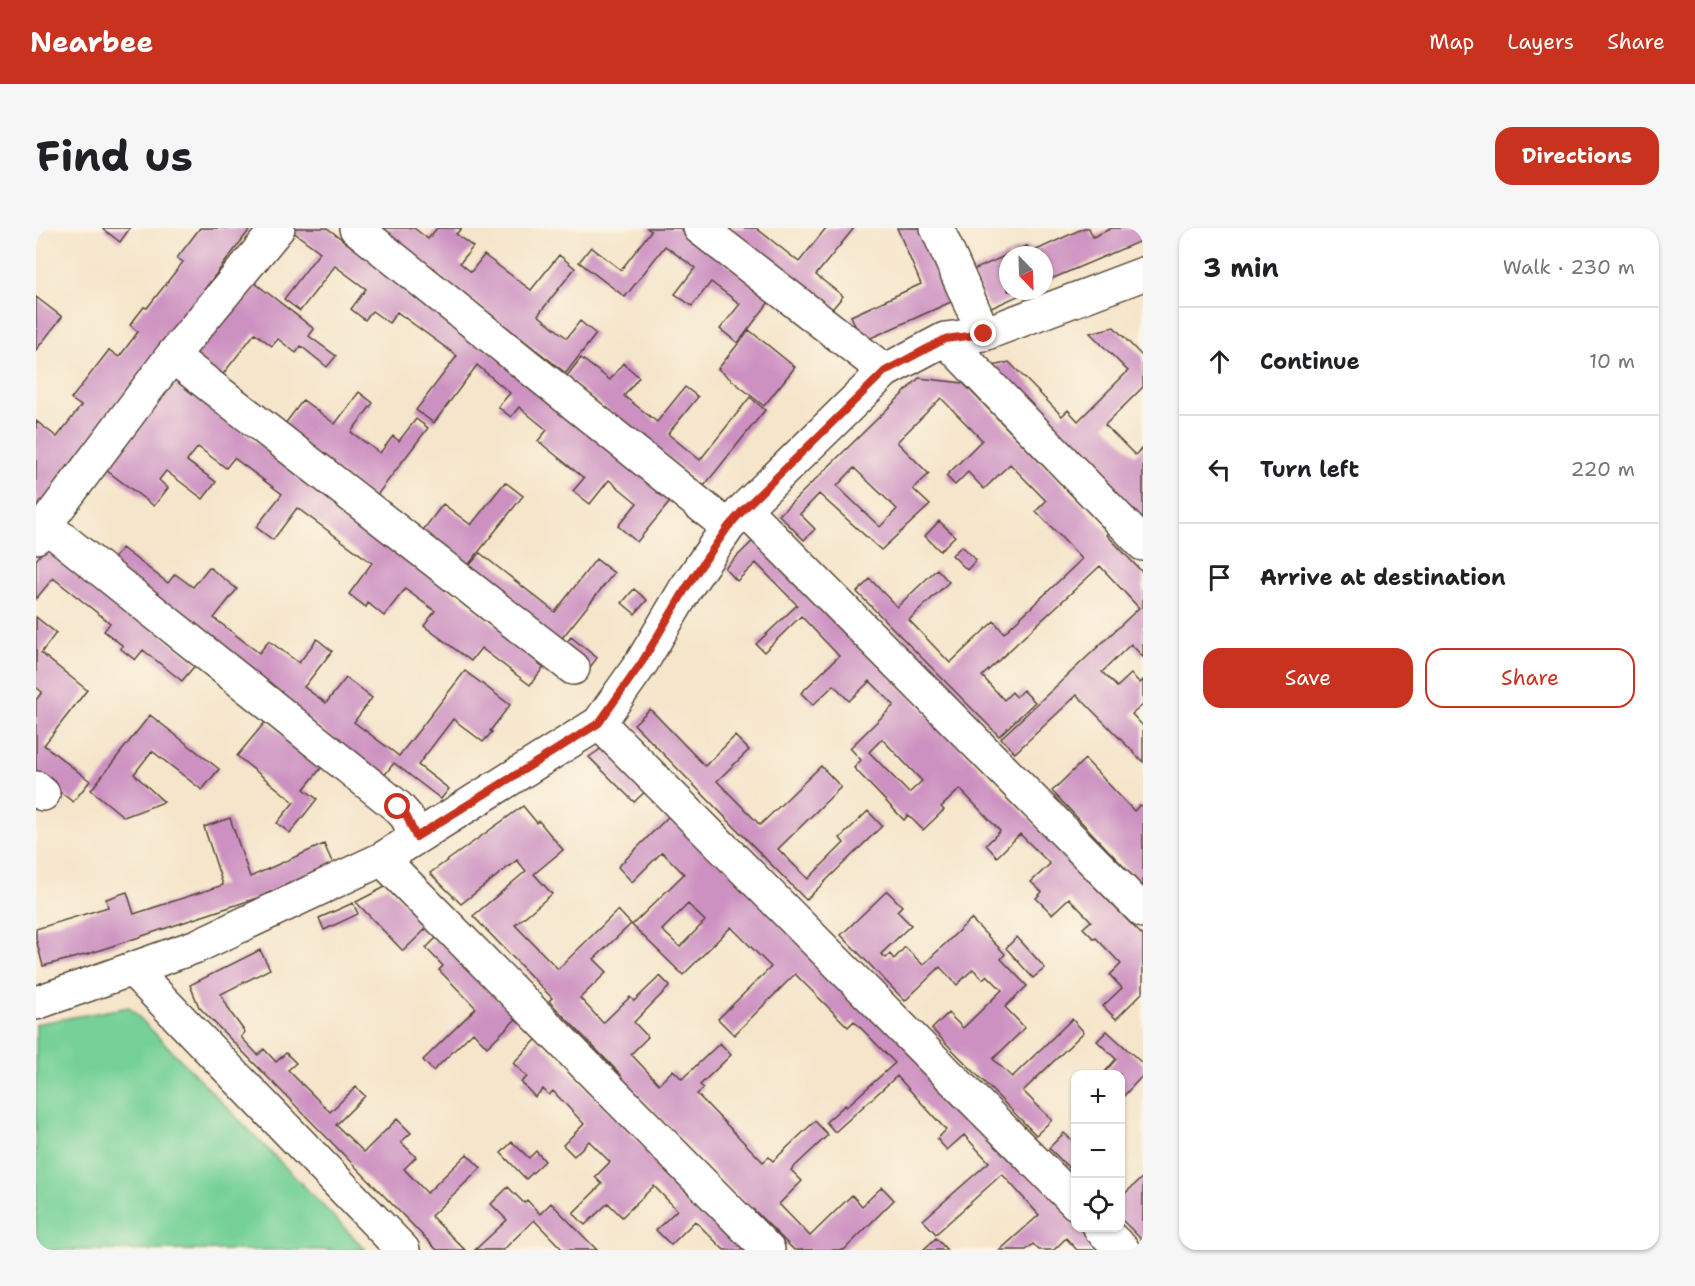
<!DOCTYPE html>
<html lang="en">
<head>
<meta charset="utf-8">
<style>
	:root { --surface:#fff; --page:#f6f6f6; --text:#202124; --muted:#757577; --line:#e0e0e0; --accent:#c8321e }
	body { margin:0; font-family:"Shantell Sans",sans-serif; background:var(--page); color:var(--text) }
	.controls { position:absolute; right:18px; bottom:18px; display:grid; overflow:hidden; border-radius:12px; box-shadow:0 2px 4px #0004 }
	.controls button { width:54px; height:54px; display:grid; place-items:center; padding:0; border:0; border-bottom:2px solid var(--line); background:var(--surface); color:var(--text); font:30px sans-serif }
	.compass { position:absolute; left:963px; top:18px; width:54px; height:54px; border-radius:50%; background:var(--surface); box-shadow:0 2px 4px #0004; rotate:157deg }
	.stop { position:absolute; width:18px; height:18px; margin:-14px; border:4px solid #c8321e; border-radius:50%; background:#fff }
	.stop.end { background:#c8321e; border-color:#fff; box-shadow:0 2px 6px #0008 }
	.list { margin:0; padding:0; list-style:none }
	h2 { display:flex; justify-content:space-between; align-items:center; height:78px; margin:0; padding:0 24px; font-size:26px }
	h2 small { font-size:20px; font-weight:400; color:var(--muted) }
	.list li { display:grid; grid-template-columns:39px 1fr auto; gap:18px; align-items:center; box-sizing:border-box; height:108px; padding:0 24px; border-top:2px solid var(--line) }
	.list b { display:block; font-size:22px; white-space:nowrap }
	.list em { font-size:20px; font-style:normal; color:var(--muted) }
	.actions { display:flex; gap:12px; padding:18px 24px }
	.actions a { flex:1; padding:14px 0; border:2px solid var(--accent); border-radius:18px; text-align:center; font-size:21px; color:var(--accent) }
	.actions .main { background:var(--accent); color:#fff }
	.icon { flex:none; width:33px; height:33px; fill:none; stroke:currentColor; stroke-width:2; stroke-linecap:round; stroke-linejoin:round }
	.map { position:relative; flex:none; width:1107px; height:1022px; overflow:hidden; border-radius:18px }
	header { display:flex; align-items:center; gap:36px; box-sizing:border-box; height:84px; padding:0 30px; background:var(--accent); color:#fff }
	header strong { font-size:28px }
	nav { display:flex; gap:33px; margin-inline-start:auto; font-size:21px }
	.intro { display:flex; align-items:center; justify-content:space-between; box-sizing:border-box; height:144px; padding:0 36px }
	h1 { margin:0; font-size:42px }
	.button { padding:15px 27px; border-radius:18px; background:var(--accent); color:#fff; font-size:21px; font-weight:700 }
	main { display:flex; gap:36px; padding:0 36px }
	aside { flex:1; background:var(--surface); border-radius:18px; box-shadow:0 2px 4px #0004 }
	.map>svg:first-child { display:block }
</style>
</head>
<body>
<header>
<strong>Nearbee</strong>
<nav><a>Map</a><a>Layers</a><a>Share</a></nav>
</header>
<div class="intro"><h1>Find us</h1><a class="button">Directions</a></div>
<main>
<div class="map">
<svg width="1107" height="1022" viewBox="0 0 1107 1022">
	<rect width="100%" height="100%" fill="#fcf5e5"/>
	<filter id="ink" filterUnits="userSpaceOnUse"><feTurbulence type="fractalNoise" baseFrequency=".0167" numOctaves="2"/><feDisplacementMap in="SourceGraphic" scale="12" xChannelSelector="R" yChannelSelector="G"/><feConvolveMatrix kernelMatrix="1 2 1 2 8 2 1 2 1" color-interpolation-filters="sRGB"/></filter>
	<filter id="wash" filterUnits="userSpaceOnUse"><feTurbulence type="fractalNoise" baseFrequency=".008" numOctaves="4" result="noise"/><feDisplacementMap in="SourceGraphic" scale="24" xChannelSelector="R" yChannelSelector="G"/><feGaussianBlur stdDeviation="1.35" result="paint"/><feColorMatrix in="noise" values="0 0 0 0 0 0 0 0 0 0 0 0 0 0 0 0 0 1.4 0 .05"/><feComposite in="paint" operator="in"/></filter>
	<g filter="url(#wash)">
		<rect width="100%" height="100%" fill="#f5e5ca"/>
		<!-- green -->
		<path fill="#76d198" stroke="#587e5b" stroke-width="1.5" d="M93,779L330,1022H0V796Z"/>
		<g id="blocks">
			<!-- building -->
			<path fill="#cc90c1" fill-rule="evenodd" d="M66,0H94L84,14Z
				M164,0H215L0,283V193L21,209L45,178L35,171L73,122L83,129L102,104L94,97L108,79L111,80L147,34L141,30Z
				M252,0H291L453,122L637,270L601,314L582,298L601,275L573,252L554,276L537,263L548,250L502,213L511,202L483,179L475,189L462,179L474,165L441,137L398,195L380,182L421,128L361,84L353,95L336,83L329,92L315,81L330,61L299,38L264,83L248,71L284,24Z
				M342,0H378L392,11L401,0H426L420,6L437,19L424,35L435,44L448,27L495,62L523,27L539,40L502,87L531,110L544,93L560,106L530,145Z
				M611,0H643L736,70L702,115L684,101L704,76L675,54L656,78L639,66L659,40L629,18L589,69L543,34L555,19L585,42L615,3Z
				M679,0H720L763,34L790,0H818L780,47L807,68L793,85Z
				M861,0H884L917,73L826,114L815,88L885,56Z
				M1048,0H1053L1057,9L1076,0H1107V12L1008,54V27H972V63H993L953,81L935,43L991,18L994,25Z
				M215,52L278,101L273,108L300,128L291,139L265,118L260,125L242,111L236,118L219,105L184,150L155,128Z
				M0,69L26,89L0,122Z
				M1078,99L1107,129V159L1069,197L1099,227L1107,219V293L957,138L973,134L1026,188L1032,182L1042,193L1092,143L1054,105Z
				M713,102L759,139L728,178L682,141Z
				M545,130L574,152L587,135L603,149L588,168L621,194L649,159L662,169L632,206L664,232L714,169L729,182L668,258L530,149Z
				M134,148L510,436L494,457L445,420L435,433L388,398L399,383L369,361L348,388L332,375L330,379L313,366L336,335L261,280L237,312L220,299L246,266L198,230L190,240L162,219L151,233L180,254L167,271L130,243L123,252L132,260L118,278L70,242Z
				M883,150L927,155L1073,305L1071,307L1107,345V429L1095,416L1066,444L1081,459L1095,446L1104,455L1107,452V477L1096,486L1107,498V534L1041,467L979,525L965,510L1103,380L1064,338L946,448L968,472L976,464L980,469L987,462L999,474L963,508L821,364L834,351L861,379L901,341L913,354L873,392L914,435L958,393L968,405L1046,331L1000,283L1010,273L974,236L948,261L932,244L919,257L910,248L946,212L905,170L861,214L893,246L877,261L894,277L845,322L783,266L764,286L779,301L768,312L743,287ZM818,240L861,281L844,299L801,258Z
				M323,164L337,175L315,204L344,225L357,208L363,213L380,191L392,200L338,271L245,201L267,172L299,196Z
				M469,254L487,268L429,341L384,306L407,276L435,297Z
				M903,293L919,308L904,323L889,308Z
				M720,310L1107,708V764L1080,791L1067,778L1086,760L1074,747L1085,736L1060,710L1058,711L1047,700L1055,693L1033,670L1016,686L1000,670L1006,664L995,654L1014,636L984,606L961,629L950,617L964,603L924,561L905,579L908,582L887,602L872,587L868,592L818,540L825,532L814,520L858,477L834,453L813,473L798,457L777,477L765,465L803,428L765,388L728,424L720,416L761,377L720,335L701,353L689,340ZM846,511L886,553L873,565L833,524Z
				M12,317L161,435L146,453L107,422L99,432L84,420L87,418L68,403L74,395L17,350L0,371V332Z
				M926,318L940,332L931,342L916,327Z
				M86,320L132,355L139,346L157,359L173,339L201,361L178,390L223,425L233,413L263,435L281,411L296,423L268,459L290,475L310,450L336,470L318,494L363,528L429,443L474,477L454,503L456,504L447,514L417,491L382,537L413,561L405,571L358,535L347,549L72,338Z
				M444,325L519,384L560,331L578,345L523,414L428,344Z
				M598,361L611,372L599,386L586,375Z
				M0,389L20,405L5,425L51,462L8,517L54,553L37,574L0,545V472L6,464L0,459Z
				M535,409L561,430L552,442L525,421Z
				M614,481L669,538L699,508L713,522L681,553L724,597L785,538L805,559L742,621L772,651L808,615L804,610L832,583L846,598L770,672L598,496Z
				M114,487L183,541L166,562L116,523L98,546L128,574L88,589L55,562Z
				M230,493L286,539L268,561L281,571L254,605L241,595L258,574L201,528Z
				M572,516L614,559L598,574L553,529Z
				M1049,531L1098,583L1104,577L1107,579V659L1016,563Z
				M487,578L501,595L503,593L527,622L498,646L516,666L479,697L522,741L582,682L595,696L558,731L571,744L544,770L567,795L594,769L598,773L624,748L634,758L598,794L612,809L595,826L623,856L637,842L646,851L684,815L695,827L664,857L668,860L661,866L727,934L733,929L737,933L779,893L792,907L755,942L766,953L743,976L774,1008L816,967L826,978L846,959L858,972L808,1022H758L717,981L716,982L584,848L585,847L513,773L516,770L437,688L490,643L481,632L425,676L394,645Z
				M638,583L1040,991V1000H1048L1070,1022H1041L1030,1010L1018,1022H1003L997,1016L990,1022H964L1003,987L966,946L900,1006L887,992L953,934L928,907L911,922L901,911L910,902L861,848L799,904L790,894L809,877L810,879L859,835L818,793L812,799L759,746L698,807L682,791L735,739L695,699L647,747L596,697L648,646L626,624L596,654L582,639ZM652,676L669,693L644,719L626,702Z
				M194,590L214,649L288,616L297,636L221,670L52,726L7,738L0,711V701L72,679L70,671L91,664L98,686L187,657L168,599Z
				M351,658L392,699L367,723L320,674Z
				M851,663L866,678L861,683L875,697L845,726L850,730L854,726L858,731L869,719L887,737L935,691L969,726L965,731L991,758L969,779L989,800L957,831L976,849L1036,791L1048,804L987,863L1016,892L1000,907L896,801L912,785L927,800L966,762L951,747L947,751L937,741L921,757L904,739L869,773L805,707Z
				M317,675L322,686L288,702L283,690Z
				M401,709L481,790L451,819L437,804L397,843L387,832L440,780L403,742L407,738L390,720Z
				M981,709L1009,740L997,750L970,720Z
				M224,722L234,741L185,766L195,785L209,804L205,809L222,827L228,821L240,834L250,825L260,835L252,842L294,884L320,859L329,868L300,897L328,924L361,891L375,905L365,914L380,929L368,941L391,965L431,926L445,940L395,988L429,1022H401L163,779L154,757Z
				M1071,803L1107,836V847L1084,872V846H1070L1068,845L1080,831L1061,813Z
				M501,811L710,1022H688L659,993L635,1017L620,1002L641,982L618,958L586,989L572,975L549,997L537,985L566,956L559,949L574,934L553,913L538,928L527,917L548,896L517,863L513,867L507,861L499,869L485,854L491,849L477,835Z
				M1028,905L1040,916V947L1013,920Z
				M476,914L493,930L500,923L509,933L490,951L465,925Z
				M1107,949V1013L1084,990V970Z
				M472,959L488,975L491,972L504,986L515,975L561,1022H527L498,992L467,1022H439L471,992L455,976Z
				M900,1010L911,1022H887Z"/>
		</g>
	</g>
	<g filter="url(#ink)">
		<use href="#blocks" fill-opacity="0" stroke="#574638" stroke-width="1.5"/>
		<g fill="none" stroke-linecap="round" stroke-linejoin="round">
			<!-- minor casing -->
			<g stroke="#574638" stroke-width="36">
				<path id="minor" d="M320,0L692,299
					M664,0L849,143
					M901,0L948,106
					M909,111L1107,316
					M136,128L537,440
					M708,281L1107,683
					M9,297L362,579L371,589L380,609
					M0,309L136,128L242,0
					M563,495L1040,975
					M0,560L7,566
					M346,631L732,1022
					M96,741L367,1022
					M0,775L161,718L346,631L563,495L606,434L650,360L692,299L708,281L849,143L909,111L948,106L1107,46
					M1064,1000L1087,1022"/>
			</g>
			<!-- minor -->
			<use href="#minor" stroke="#fff" stroke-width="33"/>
		</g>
	</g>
	<g fill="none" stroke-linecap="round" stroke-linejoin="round" filter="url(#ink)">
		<!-- route -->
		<path stroke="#c8321e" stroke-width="8" d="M362,579L371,589L380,609L563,495L606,434L650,360L692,299L708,281L849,143L909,111L948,106"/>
	</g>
</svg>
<div class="controls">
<button>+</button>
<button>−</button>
<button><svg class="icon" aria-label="locate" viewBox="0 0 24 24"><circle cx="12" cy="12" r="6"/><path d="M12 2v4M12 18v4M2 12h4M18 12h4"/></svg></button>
</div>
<svg class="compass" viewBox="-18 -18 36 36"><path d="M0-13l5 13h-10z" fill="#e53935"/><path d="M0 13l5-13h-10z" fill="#757577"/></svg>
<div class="stop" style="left:362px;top:579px"></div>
<div class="stop end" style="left:948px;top:106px"></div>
</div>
<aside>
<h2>3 min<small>Walk · 230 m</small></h2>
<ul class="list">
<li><svg class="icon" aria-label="ahead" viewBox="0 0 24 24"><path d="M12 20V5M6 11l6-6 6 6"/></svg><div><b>Continue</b></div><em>10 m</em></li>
<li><svg class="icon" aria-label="left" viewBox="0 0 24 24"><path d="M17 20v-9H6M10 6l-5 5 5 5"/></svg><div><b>Turn left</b></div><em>220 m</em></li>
<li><svg class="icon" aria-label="arrive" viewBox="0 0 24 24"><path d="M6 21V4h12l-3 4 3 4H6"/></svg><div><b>Arrive at destination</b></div></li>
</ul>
<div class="actions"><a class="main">Save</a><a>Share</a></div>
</aside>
</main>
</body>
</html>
